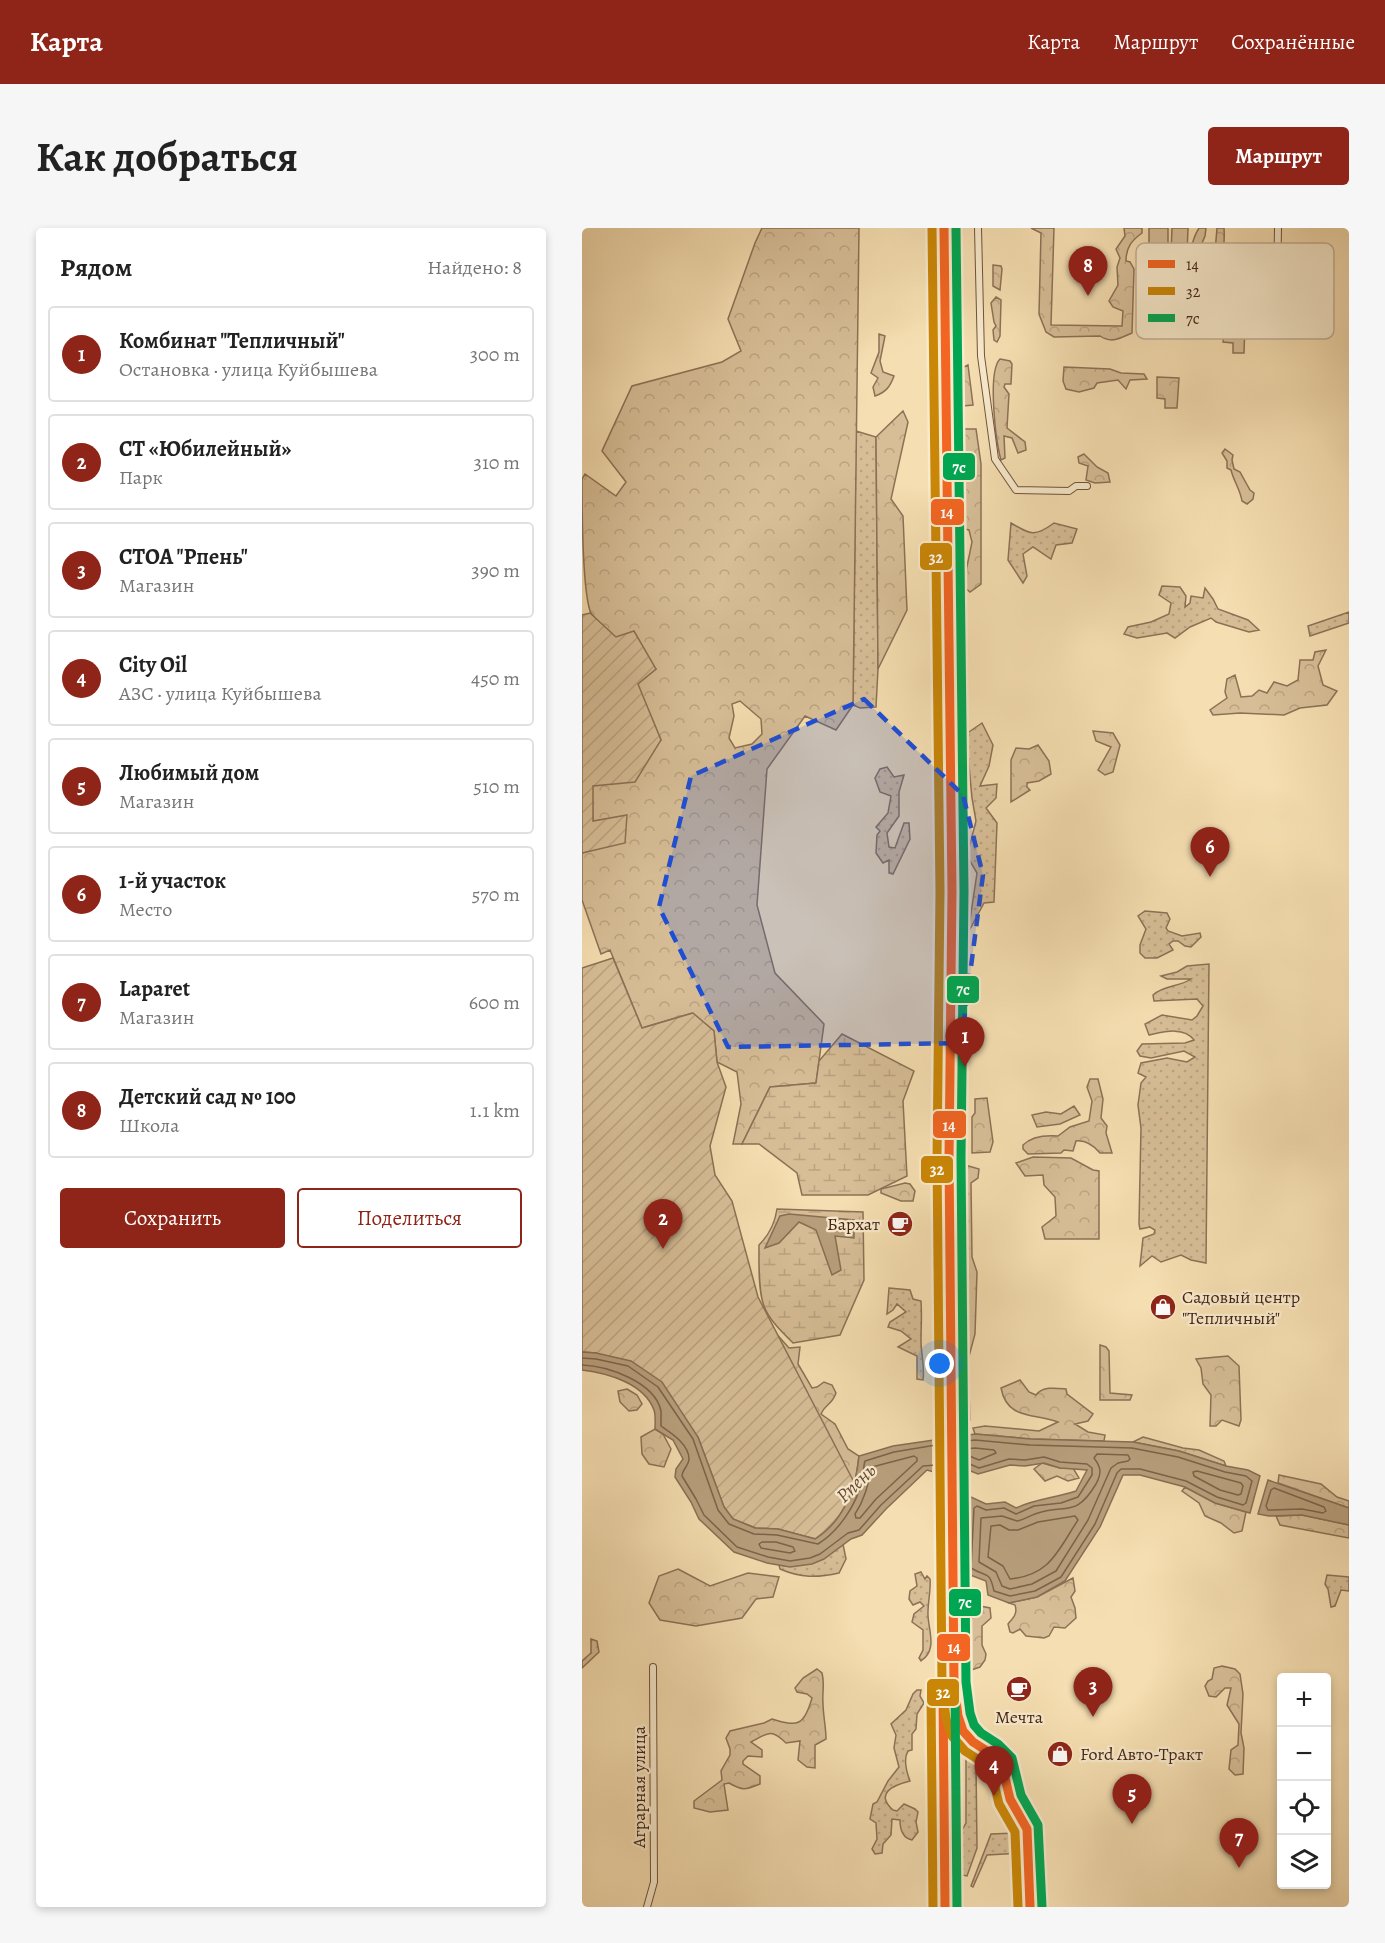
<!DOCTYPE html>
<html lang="ru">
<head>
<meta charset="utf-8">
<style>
	:root { --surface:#fff; --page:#f6f6f6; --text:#222; --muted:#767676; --line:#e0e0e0; --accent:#8f2418 }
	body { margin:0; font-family:Alegreya,serif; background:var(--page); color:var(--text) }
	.controls { position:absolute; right:18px; bottom:18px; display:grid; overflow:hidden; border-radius:6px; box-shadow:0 3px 9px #0003 }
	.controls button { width:54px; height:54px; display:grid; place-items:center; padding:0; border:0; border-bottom:2px solid var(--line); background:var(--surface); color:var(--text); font:30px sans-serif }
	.you { position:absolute; left:358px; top:1136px; width:21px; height:21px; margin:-15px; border:4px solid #fff; border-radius:50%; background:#1a73e8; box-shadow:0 0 0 9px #1a73e833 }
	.badge { display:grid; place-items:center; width:39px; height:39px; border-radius:50%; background:var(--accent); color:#fff; font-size:20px; font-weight:700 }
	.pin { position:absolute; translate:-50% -50px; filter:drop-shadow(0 2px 3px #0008) }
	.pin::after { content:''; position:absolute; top:32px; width:21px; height:18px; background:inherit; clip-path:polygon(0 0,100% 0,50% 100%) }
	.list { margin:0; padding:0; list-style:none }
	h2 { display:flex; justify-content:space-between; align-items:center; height:78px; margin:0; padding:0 24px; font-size:26px }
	h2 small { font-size:20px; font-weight:400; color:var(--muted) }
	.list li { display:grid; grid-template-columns:39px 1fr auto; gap:18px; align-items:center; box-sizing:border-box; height:96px; margin:0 12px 12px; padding:0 12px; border:2px solid var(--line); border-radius:6px }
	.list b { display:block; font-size:22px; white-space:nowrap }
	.list p { margin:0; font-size:20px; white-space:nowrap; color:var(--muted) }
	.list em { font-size:20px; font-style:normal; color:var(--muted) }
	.actions { display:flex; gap:12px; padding:18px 24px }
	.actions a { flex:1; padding:14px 0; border:2px solid var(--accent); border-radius:6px; text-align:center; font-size:21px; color:var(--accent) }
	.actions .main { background:var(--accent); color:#fff }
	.icon { flex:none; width:33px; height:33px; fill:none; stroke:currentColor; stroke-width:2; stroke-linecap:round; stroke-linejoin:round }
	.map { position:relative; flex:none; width:767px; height:1679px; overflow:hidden; border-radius:6px }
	header { display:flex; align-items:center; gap:36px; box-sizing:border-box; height:84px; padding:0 30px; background:var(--accent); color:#fff }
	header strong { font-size:28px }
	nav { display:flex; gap:33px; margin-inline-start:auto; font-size:21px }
	.intro { display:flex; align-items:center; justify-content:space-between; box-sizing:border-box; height:144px; padding:0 36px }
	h1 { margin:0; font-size:42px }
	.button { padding:15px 27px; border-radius:6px; background:var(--accent); color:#fff; font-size:21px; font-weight:700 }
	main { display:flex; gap:36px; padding:0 36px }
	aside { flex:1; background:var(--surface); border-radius:6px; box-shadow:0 3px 9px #0003 }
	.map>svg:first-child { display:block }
</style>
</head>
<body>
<header>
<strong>Карта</strong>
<nav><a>Карта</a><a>Маршрут</a><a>Сохранённые</a></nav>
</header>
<div class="intro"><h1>Как добраться</h1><a class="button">Маршрут</a></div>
<main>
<aside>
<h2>Рядом<small>Найдено: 8</small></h2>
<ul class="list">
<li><span class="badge">1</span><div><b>Комбинат &quot;Тепличный&quot;</b><p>Остановка · улица Куйбышева</p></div><em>300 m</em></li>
<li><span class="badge">2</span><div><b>СТ «Юбилейный»</b><p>Парк</p></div><em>310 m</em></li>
<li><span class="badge">3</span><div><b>СТОА &quot;Рпень&quot;</b><p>Магазин</p></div><em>390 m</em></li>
<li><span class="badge">4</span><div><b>City Oil</b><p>АЗС · улица Куйбышева</p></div><em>450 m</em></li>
<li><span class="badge">5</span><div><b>Любимый дом</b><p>Магазин</p></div><em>510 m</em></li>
<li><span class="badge">6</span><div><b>1-й участок</b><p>Место</p></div><em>570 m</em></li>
<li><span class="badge">7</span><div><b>Laparet</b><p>Магазин</p></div><em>600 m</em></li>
<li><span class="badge">8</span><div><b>Детский сад № 100</b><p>Школа</p></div><em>1.1 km</em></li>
</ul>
<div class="actions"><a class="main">Сохранить</a><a>Поделиться</a></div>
</aside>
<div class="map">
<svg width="767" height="1679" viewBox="0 0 767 1679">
	<defs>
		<pattern id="grass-dots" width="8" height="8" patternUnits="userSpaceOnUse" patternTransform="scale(1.5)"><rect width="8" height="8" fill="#d7be97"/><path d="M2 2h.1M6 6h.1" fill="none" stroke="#baa381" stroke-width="1.8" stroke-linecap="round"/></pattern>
		<pattern id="forest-crowns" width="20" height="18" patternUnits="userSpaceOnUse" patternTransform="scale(1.5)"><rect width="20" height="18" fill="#d7be97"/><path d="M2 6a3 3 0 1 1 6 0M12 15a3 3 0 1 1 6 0" fill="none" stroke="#baa381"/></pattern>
		<pattern id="wetland-marsh" width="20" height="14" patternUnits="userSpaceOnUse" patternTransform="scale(1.5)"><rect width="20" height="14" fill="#d7be97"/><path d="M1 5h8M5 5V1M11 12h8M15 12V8" fill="none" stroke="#baa381"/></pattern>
		<pattern id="garden-furrows" width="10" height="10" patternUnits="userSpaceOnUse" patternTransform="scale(1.5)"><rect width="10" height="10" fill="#d7be97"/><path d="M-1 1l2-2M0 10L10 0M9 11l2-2" fill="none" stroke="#baa381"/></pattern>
	</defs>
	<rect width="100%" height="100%" fill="#f5deb1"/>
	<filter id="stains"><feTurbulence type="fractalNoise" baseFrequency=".00333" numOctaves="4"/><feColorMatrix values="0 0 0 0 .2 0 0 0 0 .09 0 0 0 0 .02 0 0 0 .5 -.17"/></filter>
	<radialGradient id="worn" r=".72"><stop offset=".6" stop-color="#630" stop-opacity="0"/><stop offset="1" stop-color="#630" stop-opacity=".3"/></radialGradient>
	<!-- grass -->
	<path fill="url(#grass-dots)" stroke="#8d7156" stroke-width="1.5" d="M274,203L294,209L296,441L294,479L278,480L271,477Z
		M429,295C449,307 453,309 472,295L495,301L490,315L474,317L469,331L451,319L441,326L445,348L441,355L426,332Z
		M580,358L598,359L604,368L603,379L608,375L609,368L621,370L623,360L631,371L636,381L666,392L677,402L667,404L634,394L629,390L608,399L593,410L585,405L555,410L542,406L546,399L569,394L587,386L589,375L577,367Z
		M767,384V395L728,408L726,398Z
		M400,495L411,517L407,538L398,558L415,556L414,570L404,580L415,595L412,674L402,675L386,705L395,645L385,628L394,593L390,570L384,506Z
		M305,539L312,549L322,547L317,564V588L305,605L307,619L313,620L322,595H327L328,611L311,646L307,645V632L301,635L294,625L295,607L298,603L294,599L306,585L309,568L298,564L293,550L298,541Z
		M563,683L585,685L588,691L584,700L586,703L600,708L618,705L619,709L609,719L603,718L596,713H591L587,716L591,722L575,730H563L558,725V717L564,701L556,688Z
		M627,736L624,1035L609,1032L599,1027L579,1034L570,1028L558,1038L561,1010L572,1006L573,1002L568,999L558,1001L557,996L559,900L556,877L559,855L564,849L556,845L559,835L585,830L605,834L613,829L602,823L569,830L558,828L555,823L560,816L603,815L612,812C602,798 581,804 567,807L563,796L580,787L610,792L615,788L621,778L615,771L572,773L571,767C582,757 598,759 609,751H585L579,748L595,744L605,738Z
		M307,1060L328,1062L331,1071L339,1073C340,1087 339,1099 339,1113C339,1126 343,1139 341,1152L335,1151V1128L316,1119L329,1111L319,1103L306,1099L308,1094L324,1084L315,1076L311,1082L305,1086Z
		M261,1316L264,1331L257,1345C235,1350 219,1350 198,1341L197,1337C223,1341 241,1331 261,1316Z
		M339,1344L343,1351L345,1348L348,1351C349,1362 346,1373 346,1384C345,1400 357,1421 339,1433L337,1430L341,1422V1402L330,1394L332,1386L342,1378L338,1374L331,1377L327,1371L328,1363L335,1358L333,1346Z
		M745,1347L767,1349V1363L759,1362L753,1378L749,1379L746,1361L743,1356Z
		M9,1411L15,1413L17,1424L0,1440V1433L9,1425Z
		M335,1462H339L338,1468L342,1475L335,1486L334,1501L330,1506V1522L326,1523C321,1531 325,1545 328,1553C312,1557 292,1565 311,1582L315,1583L322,1576L333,1581L336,1584L334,1594L336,1604L330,1612C320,1610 318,1601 318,1592L310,1591L309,1607L301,1616L300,1625L293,1626L290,1621L295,1611L294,1595L288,1591L291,1576L295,1574L306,1553L317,1539L312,1520L314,1507L309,1496L324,1482L331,1466Z
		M388,1526L394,1537L395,1620L385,1648L380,1647L379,1604L384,1595V1527Z
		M408,1539L416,1540L418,1542V1555L415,1557L405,1555L406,1541Z
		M434,1605L441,1612V1625L405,1627L391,1659L389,1658L409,1606Z"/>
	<!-- forest -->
	<path fill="url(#forest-crowns)" stroke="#8d7156" stroke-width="1.5" fill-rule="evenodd" d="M180,0H277L271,477L254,502L223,488L185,541L175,677L193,745L242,796L234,855L188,859L160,916H151L159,876L155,844L135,834L132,803L110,785L60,800L28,722L19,726L0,672V625L43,614L11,594L10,558L79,512L55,456L74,441C59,429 15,398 8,383C0,357 0,283 0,251L3,246L34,268L44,254L20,223L50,158L140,134L159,123L146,91L173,15ZM158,473L179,491L180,506L170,516L153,520L147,510L152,488L150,476Z
		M449,0H472L469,97L540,98L541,83L531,79L527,73L536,57L535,39L538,30L534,21L543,8L542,0H560V5C549,13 544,20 544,33L548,34L552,41L550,105C538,110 530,116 518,108L472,109L464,104L457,86L459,5Z
		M617,0H624L623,8L618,20L623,26L633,24L635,0H642C643,16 642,35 628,45C623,48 623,46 620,50C613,59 614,63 602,63L604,48L610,49L616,44L608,41C608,25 609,13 617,0Z
		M411,37L419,38L420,41L418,62L411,58Z
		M414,69L419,72L418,108L415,114L412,112L411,102L414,98L412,94L409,75Z
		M653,93L663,94L662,125H651V115L641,114L642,107Z
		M297,106L303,108L298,133L301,144L312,148C308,159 304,164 293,168L291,159L296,150L289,145L297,124Z
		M418,131L428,133L430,136L429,156H423L422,159L427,166L425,200L443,214L444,222L436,225L430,210L422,208L423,230L419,232C414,214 405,144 418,131Z
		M386,137L391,177L370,179L369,172L381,166L378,153V141Z
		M482,139L528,141L539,145L562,146L565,151L548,152L544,161L536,152L515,155L512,160L497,164L484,161L481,153Z
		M575,149L597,150L595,180H583V171L575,170Z
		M321,183L326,194L309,271L321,288L325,382L296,441L294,209Z
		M382,201H394L399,236V356L388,364L381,358L390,314L387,302L378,300L374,286L373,230Z
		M643,221L651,227L650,232L652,241L658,244L668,262L672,265L671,271L665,276L660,273C658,261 652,254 649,242L645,240V233L640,225Z
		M502,226L515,239L526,245L528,254L513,255L504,252L506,238L497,235L496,229Z
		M744,422L736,438L741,457L755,463L745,477L718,480L702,487L658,485L631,487L628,482L645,470L643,464L645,451L653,447L659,469L670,468L677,462L685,465L692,454L705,458L716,452L718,432H731L733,424Z
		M511,503L531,505L538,517L531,544L523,547L516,542L529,519L514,513Z
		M456,517L467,533L469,546L457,553L445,555V559L448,562L429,574V532L434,520L447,521Z
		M508,851H516L521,871L519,890L525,898L524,905L530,925H518C512,918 503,912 494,913L491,923L482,922L479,925L446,926L441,921V917C450,908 463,907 476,908L488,899L507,893L510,873L505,859Z
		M405,870L411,914L408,924L390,925V889L393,885V871Z
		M492,878L498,887L478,896L455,899L450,887L464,884L479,886Z
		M451,929L489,930L511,942L517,943V1011H463L460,999L474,988L473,969L462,957L461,947L443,948L434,935Z
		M383,937L397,941L396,950L389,955L390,1029L395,1044L393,1106L386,1132L388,1192L379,1195L375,1187L377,953V940Z
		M323,955L328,956L333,963L331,973H319L299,965V961Z
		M183,1093L207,1120L218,1119L216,1136L230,1160L235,1159L242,1154L250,1157L254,1165C250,1177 243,1176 239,1186L253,1196L266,1221L277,1228L273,1256H263Z
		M518,1117L524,1119L527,1123L528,1165L550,1167L548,1172H518Z
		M646,1128L657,1138L659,1192L657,1198L640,1192L634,1198H628L629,1167L621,1156L619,1140L614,1131Z
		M438,1152L447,1164L454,1167C461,1158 474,1160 484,1161L485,1166L511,1186L506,1193L493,1196L506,1204L523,1207L522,1213L449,1211L393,1206L391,1200L403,1198L457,1203L476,1194C452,1185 425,1192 419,1160Z
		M45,1161L55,1167L60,1176L55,1182L47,1183L38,1174L36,1163Z
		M73,1201L81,1206L89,1221L82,1239L67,1236L60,1226L59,1209Z
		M561,1209L601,1220L617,1222L642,1233L644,1238L597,1223L551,1214Z
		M460,1235L478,1240H491L497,1250L486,1253L475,1248L463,1253L452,1241Z
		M697,1247L739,1256L755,1269L767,1273V1280L696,1255Z
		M603,1259L633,1275L664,1284L660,1303L652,1305L639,1295L623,1288L617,1275L600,1263Z
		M720,1287L767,1297V1310L698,1297L694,1288Z
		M96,1341L128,1358L166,1345L197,1349L191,1369L174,1371L160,1390L114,1398L78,1392L67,1375L77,1348Z
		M491,1350L493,1363L489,1369L493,1380L494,1390L483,1400L472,1399L467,1408L462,1410L444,1408L438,1401L431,1405L428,1404L426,1396C431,1390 436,1386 433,1377L427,1375L455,1369Z
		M398,1378L408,1380L409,1390L400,1398V1417L404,1426L403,1432L398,1439L383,1444L379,1439L380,1395L394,1388Z
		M640,1438L653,1441L658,1446L661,1466L659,1505L662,1520L661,1546L653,1547L647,1541L649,1522L656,1517L657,1496L645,1477L649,1460H643L634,1469L627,1468L623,1458L626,1453L630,1451L632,1440Z
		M235,1441L240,1445C243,1456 240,1464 241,1475C241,1487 244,1499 244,1511L233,1517V1540L225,1539L216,1532L218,1513L204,1515C189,1500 186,1505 169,1514L180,1522V1529L166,1528L161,1533V1536L178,1548V1556C163,1562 161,1563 147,1555L142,1556L146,1582L128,1584L112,1580V1573L140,1552L139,1543L148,1527V1521L144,1510L148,1503L182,1495L190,1491C216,1499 222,1498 230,1470L225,1466L215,1464L213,1460L221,1450Z"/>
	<!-- wetland -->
	<path fill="url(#wetland-marsh)" stroke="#8d7156" stroke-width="1.5" d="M260,806L332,843L321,873L325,948L286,967H220L215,945L177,916H160L188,859L234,855L237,833Z
		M195,981L281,984L282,1052L258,1107L211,1115C201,1105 187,1092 182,1078C176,1063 177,1034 177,1017C187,1007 193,995 195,981Z"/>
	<!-- garden -->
	<path fill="url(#garden-furrows)" stroke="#8d7156" stroke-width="1.5" d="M8,385L34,409L52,403L74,441L56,456L79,512L53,554L11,558V593L45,587L43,615L0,625V387Z
		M31,730L60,800L111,785L132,803L135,834L144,859L128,918L133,947L150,973L176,1069L273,1256C266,1277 252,1299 234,1311L196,1301L174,1300L151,1291L142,1279L116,1209L14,1125L0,1124V740Z"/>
	<!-- pitch -->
	<path fill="#d7be97" stroke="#8d7156" stroke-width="1.5" d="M567,0H586V33L567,32Z
		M590,0H606L605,26L589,25Z"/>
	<!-- water -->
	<path fill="#b89f7c" stroke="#896e53" stroke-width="1.5" d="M207,986L272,992V1010L253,1008L259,1042L250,1047L234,1002L217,994L197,1015L183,1020L198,988Z
		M0,1124L14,1125L49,1133L80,1154L116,1209L142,1279L151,1291L173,1300L196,1301L233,1311C262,1293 274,1260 277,1228L311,1218L393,1206L449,1211L551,1214L597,1223L644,1238L666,1242L678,1248L668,1285L633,1275L603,1259L558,1247H541L518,1299L483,1353L455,1369L427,1375L406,1367L404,1353L383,1345L386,1276L389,1269L404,1276L423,1274L434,1280C453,1271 473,1270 494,1263L505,1242L478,1240L462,1235L443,1238L428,1237L396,1246L381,1240L352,1244L345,1242L304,1281L280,1307L269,1311L242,1331L230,1336L208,1339L185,1335L152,1324L117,1291L109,1274L93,1249L94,1241L101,1231L91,1212L73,1201C73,1195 74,1188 72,1182C62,1155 25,1145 0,1142Z
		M686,1252L767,1280V1297L720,1287L687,1288L676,1286Z"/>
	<!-- pier -->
	<path fill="#f5deb1" d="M377,1205V1244L350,1246V1208Z"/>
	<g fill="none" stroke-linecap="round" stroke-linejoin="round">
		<!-- shore -->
		<path stroke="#7e6249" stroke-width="1.5" d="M0,1130L14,1131L46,1138L76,1159L111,1211L136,1282L147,1296L172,1306L195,1307L236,1316C257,1303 275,1276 280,1252C282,1246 281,1239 283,1233L312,1224L354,1217
			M0,1137C26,1138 73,1154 79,1183C79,1188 79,1193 79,1198C89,1205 107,1216 107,1231C107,1237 100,1242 100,1248L114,1271L122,1287L155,1319L186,1329L208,1333L228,1330L238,1326L266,1305L277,1302L299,1277L341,1238L354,1237
			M375,1214L393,1212L448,1217L550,1220L596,1229L643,1244L664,1248L670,1253L664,1275L661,1277L635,1269L604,1253L558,1241H539L535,1245L513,1296L479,1349L453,1363L428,1368L412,1363C407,1341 405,1350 389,1340L392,1280L395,1278L404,1282L422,1280L434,1286L452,1278L479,1275L496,1269L510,1247V1240L505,1236L478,1234L462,1229L443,1232L427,1231L397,1240L383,1234L375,1235
			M393,1220L412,1222L414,1225L397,1232L380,1225L382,1221Z
			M515,1226L546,1227L548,1231L546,1233L536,1235L529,1240L506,1292L474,1343L450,1356L428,1361L420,1358L414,1344L397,1334L399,1290L420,1288L435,1293C442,1292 447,1288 453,1286C484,1275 493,1291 514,1256C520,1245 519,1239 512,1230Z
			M332,1228L335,1230V1233L294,1271L278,1290H274L273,1286C283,1271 286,1256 290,1239Z
			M615,1243L659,1255L661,1258L659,1266L656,1267L638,1262L612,1248L611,1244Z
			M692,1260L742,1279L744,1283L741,1285L720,1281L686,1282L684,1278L689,1262Z
			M493,1288L496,1292C476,1322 469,1347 428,1351L421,1338L406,1329L409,1298L418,1297L427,1302H436L456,1294Z
			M180,1314H194L211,1319L213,1323L208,1325L179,1320L177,1316Z"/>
		<!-- minor casing -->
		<g stroke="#70523d" stroke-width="8">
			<path id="minor" d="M396,0L399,128L413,231L434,262L487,263L494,258H505
				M695,61L696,0
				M375,1483L381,1503L391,1514L408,1525L420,1537L428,1571L445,1601L448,1679
				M65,1679L72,1654L71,1439"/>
		</g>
		<!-- trunk casing -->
		<g stroke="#432416" stroke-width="11">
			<path id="trunk" d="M352,0L359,662L357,810L363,1679
				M362,0L370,663L367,930L369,1254L374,1679"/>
		</g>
		<!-- minor -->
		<use href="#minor" stroke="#f8eacc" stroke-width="6"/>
		<!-- trunk -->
		<use href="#trunk" stroke="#f5deb1" stroke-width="9"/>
		<!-- bus-1 casing -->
		<g stroke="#f8eacc" stroke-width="14">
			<path id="bus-1" d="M362,0L370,663L367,930L372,1455L376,1488L381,1503L391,1514L408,1525L420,1537L428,1571L445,1601L448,1679
				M361,1466L363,1679"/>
		</g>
		<!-- bus-2 casing -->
		<g stroke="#f8eacc" stroke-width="14">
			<path id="bus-2" d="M350,0L358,663L355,930L360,1455L364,1491L370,1508L383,1523L400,1534L409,1543L417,1576L433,1604L436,1679
				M349,1466L351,1679"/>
		</g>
		<!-- bus-3 casing -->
		<g stroke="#f8eacc" stroke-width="14">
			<path id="bus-3" d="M374,0L382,663L379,930L384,1454L388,1485L392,1497L399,1505L416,1516L430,1530L439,1567L456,1597L460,1679
				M373,1466L375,1679"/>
		</g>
		<!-- bus-1 -->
		<use href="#bus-1" stroke="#f26522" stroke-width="9"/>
		<!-- bus-2 -->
		<use href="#bus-2" stroke="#ca8606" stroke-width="9"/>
		<!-- bus-3 -->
		<use href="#bus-3" stroke="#00a651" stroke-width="9"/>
	</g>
	<!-- marked area -->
	<path fill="#1d4ed8" fill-opacity="0.2" stroke="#1d4ed8" stroke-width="4.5" stroke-dasharray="12 8" stroke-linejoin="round" d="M282,471L381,567L401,647L379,815L146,819L77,679L109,548Z"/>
	<!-- icons -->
	<defs>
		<g id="cafe-disc" transform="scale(1.35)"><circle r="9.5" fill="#8f2418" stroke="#f8eacc"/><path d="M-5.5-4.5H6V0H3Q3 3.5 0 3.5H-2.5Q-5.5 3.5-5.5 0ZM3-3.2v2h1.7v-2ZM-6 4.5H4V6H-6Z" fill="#fff"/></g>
		<g id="shop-disc" transform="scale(1.35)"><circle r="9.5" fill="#8f2418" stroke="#f8eacc"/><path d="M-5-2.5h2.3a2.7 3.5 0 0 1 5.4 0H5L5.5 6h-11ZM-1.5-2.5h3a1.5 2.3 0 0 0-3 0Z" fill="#fff"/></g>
	</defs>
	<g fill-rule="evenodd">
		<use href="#cafe-disc" x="318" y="996"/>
		<use href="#shop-disc" x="581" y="1079"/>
		<use href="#cafe-disc" x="437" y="1461"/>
		<use href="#shop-disc" x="478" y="1526"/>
	</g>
	<g text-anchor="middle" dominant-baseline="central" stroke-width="4.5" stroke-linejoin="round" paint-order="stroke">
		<!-- poi labels -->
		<g font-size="18" fill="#432416" stroke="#f8eacc" text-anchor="start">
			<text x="298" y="996" text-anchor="end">Бархат</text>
			<text x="600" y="1069">Садовый центр<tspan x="600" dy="21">"Тепличный"</tspan></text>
			<text x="437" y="1489" text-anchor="middle">Мечта</text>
			<text x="498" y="1526">Ford Авто-Тракт</text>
		</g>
		<!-- street labels -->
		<g font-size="18" fill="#432416" stroke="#f8eacc">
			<text transform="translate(57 1559) rotate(-90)">Аграрная улица</text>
		</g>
		<!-- water labels -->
		<g font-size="20" font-style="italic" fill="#664935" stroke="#f8eacc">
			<text transform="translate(274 1255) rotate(-44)">Рпень</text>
		</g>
	</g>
	<!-- legend -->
	<rect x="554" y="15" width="198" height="96" rx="9" fill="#f8eacc" stroke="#c2af95" stroke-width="1.5"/>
	<rect x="566" y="32" width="27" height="8" fill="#f26522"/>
	<rect x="566" y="59" width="27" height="8" fill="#ca8606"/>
	<rect x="566" y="86" width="27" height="8" fill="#00a651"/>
	<g font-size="16" fill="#432416">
		<text x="604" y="42">14</text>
		<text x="604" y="69">32</text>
		<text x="604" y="96">7с</text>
	</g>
	<g stroke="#f8eacc" stroke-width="2">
		<rect x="360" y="224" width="34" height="29" rx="6" fill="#00a651"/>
		<rect x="348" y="270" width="35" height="28" rx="6" fill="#f26522"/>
		<rect x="337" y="314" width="34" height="29" rx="6" fill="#ca8606"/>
		<rect x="364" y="747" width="34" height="29" rx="6" fill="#00a651"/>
		<rect x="350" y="882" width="35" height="29" rx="6" fill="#f26522"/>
		<rect x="338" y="927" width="34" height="29" rx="6" fill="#ca8606"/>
		<rect x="366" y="1360" width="34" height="29" rx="6" fill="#00a651"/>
		<rect x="354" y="1405" width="35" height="29" rx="6" fill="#f26522"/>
		<rect x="344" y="1450" width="34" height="29" rx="6" fill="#ca8606"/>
	</g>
	<g font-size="16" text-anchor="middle" font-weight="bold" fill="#fff">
		<text x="377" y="245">7с</text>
		<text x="365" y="290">14</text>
		<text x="354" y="335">32</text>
		<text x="381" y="767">7с</text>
		<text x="367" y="903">14</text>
		<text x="355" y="947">32</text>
		<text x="383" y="1380">7с</text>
		<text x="372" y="1425">14</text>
		<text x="361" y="1470">32</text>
	</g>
	<rect width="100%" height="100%" filter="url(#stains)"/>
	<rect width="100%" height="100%" fill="url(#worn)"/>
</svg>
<div class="controls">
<button>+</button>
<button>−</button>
<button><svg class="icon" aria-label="locate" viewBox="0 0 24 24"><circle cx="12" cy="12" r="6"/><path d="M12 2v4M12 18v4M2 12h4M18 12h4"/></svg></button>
<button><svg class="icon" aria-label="layers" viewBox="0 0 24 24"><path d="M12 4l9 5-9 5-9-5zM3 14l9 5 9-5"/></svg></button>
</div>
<div class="you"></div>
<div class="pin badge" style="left:383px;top:839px">1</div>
<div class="pin badge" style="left:81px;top:1021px">2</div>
<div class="pin badge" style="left:511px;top:1489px">3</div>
<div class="pin badge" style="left:412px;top:1568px">4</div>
<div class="pin badge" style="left:550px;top:1596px">5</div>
<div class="pin badge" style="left:628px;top:649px">6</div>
<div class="pin badge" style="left:657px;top:1640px">7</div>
<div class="pin badge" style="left:506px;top:68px">8</div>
</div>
</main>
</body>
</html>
